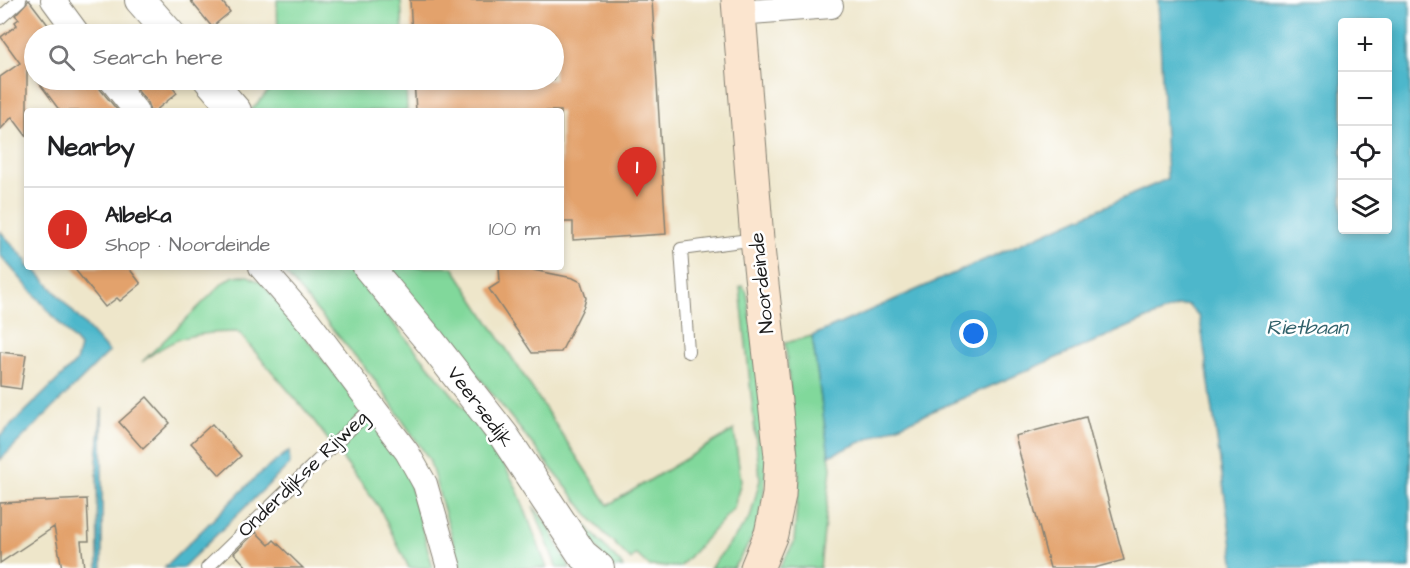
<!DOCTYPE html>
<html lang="en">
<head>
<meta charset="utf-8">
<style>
	:root { --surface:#fff; --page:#f6f6f6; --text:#202124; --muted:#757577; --line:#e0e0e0; --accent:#d93025 }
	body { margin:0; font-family:"Architects Daughter",sans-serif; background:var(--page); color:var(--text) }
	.controls { position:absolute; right:18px; top:18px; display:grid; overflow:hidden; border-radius:6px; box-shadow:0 3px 9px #0003 }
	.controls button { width:54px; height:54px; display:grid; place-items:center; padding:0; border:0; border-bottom:2px solid var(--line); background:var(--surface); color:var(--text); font:30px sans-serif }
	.you { position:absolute; left:974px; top:334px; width:21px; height:21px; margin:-15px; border:4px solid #fff; border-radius:50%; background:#1a73e8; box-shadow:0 0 0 9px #1a73e833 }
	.badge { display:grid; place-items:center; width:39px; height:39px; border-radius:50%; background:var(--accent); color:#fff; font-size:20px; font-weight:700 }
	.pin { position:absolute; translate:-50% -50px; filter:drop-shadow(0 2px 3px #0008) }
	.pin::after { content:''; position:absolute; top:32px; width:21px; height:18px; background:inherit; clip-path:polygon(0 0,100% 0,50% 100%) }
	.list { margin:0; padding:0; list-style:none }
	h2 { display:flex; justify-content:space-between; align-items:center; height:78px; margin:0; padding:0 24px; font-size:26px }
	h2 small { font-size:20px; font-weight:400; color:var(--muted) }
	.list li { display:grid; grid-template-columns:39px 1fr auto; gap:18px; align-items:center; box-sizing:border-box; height:84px; padding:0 24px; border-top:2px solid var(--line) }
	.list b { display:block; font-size:22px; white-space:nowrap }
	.list p { margin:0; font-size:20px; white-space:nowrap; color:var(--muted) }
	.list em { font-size:20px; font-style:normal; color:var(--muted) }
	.icon { flex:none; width:33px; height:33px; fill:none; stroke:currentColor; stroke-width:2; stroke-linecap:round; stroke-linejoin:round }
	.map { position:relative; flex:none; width:1410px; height:568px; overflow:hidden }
	.search { position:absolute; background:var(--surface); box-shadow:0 3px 9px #0003; left:24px; top:24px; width:540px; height:66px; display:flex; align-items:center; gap:15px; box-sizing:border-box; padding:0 21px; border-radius:33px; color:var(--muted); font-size:22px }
	.panel { position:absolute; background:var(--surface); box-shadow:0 3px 9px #0003; left:24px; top:108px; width:540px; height:162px; border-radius:6px }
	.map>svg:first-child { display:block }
</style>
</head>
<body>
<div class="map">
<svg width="1410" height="568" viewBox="0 0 1410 568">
	<rect width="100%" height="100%" fill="#fff"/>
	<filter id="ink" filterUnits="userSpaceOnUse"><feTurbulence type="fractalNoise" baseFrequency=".0167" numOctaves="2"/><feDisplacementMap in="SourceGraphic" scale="12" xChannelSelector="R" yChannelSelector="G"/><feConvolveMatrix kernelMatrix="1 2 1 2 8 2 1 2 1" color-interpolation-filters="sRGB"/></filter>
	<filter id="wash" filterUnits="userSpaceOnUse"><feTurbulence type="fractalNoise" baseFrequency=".008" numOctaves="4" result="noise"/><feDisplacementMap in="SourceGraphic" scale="24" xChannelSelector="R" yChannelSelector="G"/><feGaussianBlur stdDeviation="1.35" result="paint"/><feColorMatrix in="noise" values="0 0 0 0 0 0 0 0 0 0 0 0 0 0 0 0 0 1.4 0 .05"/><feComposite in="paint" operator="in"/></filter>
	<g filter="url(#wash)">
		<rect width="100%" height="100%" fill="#eee6ca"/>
		<!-- green -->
		<path fill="#81d89b" stroke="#4e7a5c" stroke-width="1.5" d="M277,0H401L403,34H278Z
			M279,80H406L407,111H250Z
			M280,267H347L481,429L501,459L517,489L547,568H461L429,459L372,376Z
			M384,267H453L608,505L734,430L741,481L734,508L680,567L649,566L636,554L631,560L597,526L452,343Z
			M234,276H248L262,283L399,454L410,483L433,568H409L379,507L311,417L238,332C195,333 177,334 142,362L224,282Z
			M743,286L747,293C756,364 776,445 760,516C756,535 744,552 733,568H710L750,518L760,480L740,287Z
			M812,336L831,468L820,568H779L794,543L799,476L785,343Z
			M565,503L620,563L623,567L611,568Z
			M533,506L547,524L570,568H557Z"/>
		<!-- water -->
		<path fill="#4eb7cb" stroke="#356a74" stroke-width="1.5" fill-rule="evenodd" d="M1158,0H1410V568H1235L1201,326L1199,316L1188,305L1178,306L1135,324L829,456L812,336L1167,179ZM1388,22V230H1342V22Z
			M0,231L27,261V267H33L109,352L0,460V436L76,362L80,347L0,255Z
			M102,408V568H98L97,461Z
			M289,451L290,464L182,568H164L257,476Z"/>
		<g id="blocks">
			<!-- building -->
			<path fill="#e3a26c" d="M29,0L55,34H34V76L27,65V137L12,117L0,130V77L20,63L1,37L17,25L15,22L19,19L15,15Z
				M190,0H221L230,12L212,27Z
				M410,0H652L666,234L573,240V222H561V111H416L414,80H554V34H412Z
				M37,80H97L100,89L118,111H60Z
				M129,80H166L177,93L155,111H150L147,102Z
				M73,267H128L141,284L120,301L117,298L105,307Z
				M499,267H518L573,278L581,282L586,298L584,306L561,352L532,353L489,289L500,282Z
				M0,352L26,355L21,389L0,386Z
				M147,397L170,423L143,449L119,422Z
				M1086,417L1124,560L1094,568H1050L1015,436Z
				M212,424L241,456L220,475L191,443Z
				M87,499L89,541H81L84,568H62L54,527L0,563V503Z
				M256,532L269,545L274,540L303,568H248L234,553Z"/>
		</g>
	</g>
	<g filter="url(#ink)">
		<use href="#blocks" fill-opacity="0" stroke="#858173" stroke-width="1.5"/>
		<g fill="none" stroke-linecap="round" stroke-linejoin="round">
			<!-- service casing -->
			<g stroke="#858173" stroke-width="14">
				<path id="service" d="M0,18L20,0
					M688,352L681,249L756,239
					M207,568L374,406"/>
			</g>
			<!-- minor casing -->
			<g stroke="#858173" stroke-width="26">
				<path id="minor" d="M53,0L78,34
					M739,13L831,6
					M111,80L136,111
					M261,267L309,322L407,452L425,484L449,568"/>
			</g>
			<!-- tertiary casing -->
			<g stroke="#858173" stroke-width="32">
				<path id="tertiary" d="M140,0L170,34
					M209,80L236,111
					M368,267L430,341L504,436L582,554L599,568"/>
			</g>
			<!-- secondary casing -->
			<g stroke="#858173" stroke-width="35">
				<path id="secondary" d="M738,0L757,239L781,456L779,495L771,534L757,568"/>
			</g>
			<!-- service -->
			<use href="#service" stroke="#fff" stroke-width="12"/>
			<!-- minor -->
			<use href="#minor" stroke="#fff" stroke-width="24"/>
			<!-- tertiary -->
			<use href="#tertiary" stroke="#fff" stroke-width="30"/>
			<!-- secondary -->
			<use href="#secondary" stroke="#fbe5cf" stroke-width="33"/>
		</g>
	</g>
	<g text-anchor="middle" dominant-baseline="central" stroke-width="5" stroke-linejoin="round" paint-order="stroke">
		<!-- street labels -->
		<g font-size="20" fill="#1c1c1c" stroke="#fff">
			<text transform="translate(762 283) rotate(-96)">Noordeinde</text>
			<text transform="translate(480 407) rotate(53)">Veersedijk</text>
			<text transform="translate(303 474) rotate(-44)">Onderdijkse Rijweg</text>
		</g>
		<!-- water labels -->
		<g font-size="21" font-style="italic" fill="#32626b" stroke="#fff">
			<text x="1307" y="327">Rietbaan</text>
		</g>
	</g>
</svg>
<div class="controls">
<button>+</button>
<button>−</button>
<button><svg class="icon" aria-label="locate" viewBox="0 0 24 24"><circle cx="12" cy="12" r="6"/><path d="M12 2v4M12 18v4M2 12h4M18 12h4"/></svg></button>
<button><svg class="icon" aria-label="layers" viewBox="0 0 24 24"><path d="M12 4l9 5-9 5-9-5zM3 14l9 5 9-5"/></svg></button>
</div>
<div class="you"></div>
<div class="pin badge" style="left:637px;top:197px">1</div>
<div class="search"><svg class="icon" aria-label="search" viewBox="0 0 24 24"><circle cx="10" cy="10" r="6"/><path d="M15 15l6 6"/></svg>Search here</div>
<section class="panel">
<h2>Nearby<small></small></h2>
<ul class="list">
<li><span class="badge">1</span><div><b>Albeka</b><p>Shop · Noordeinde</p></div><em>100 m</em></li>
</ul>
</section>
</div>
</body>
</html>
